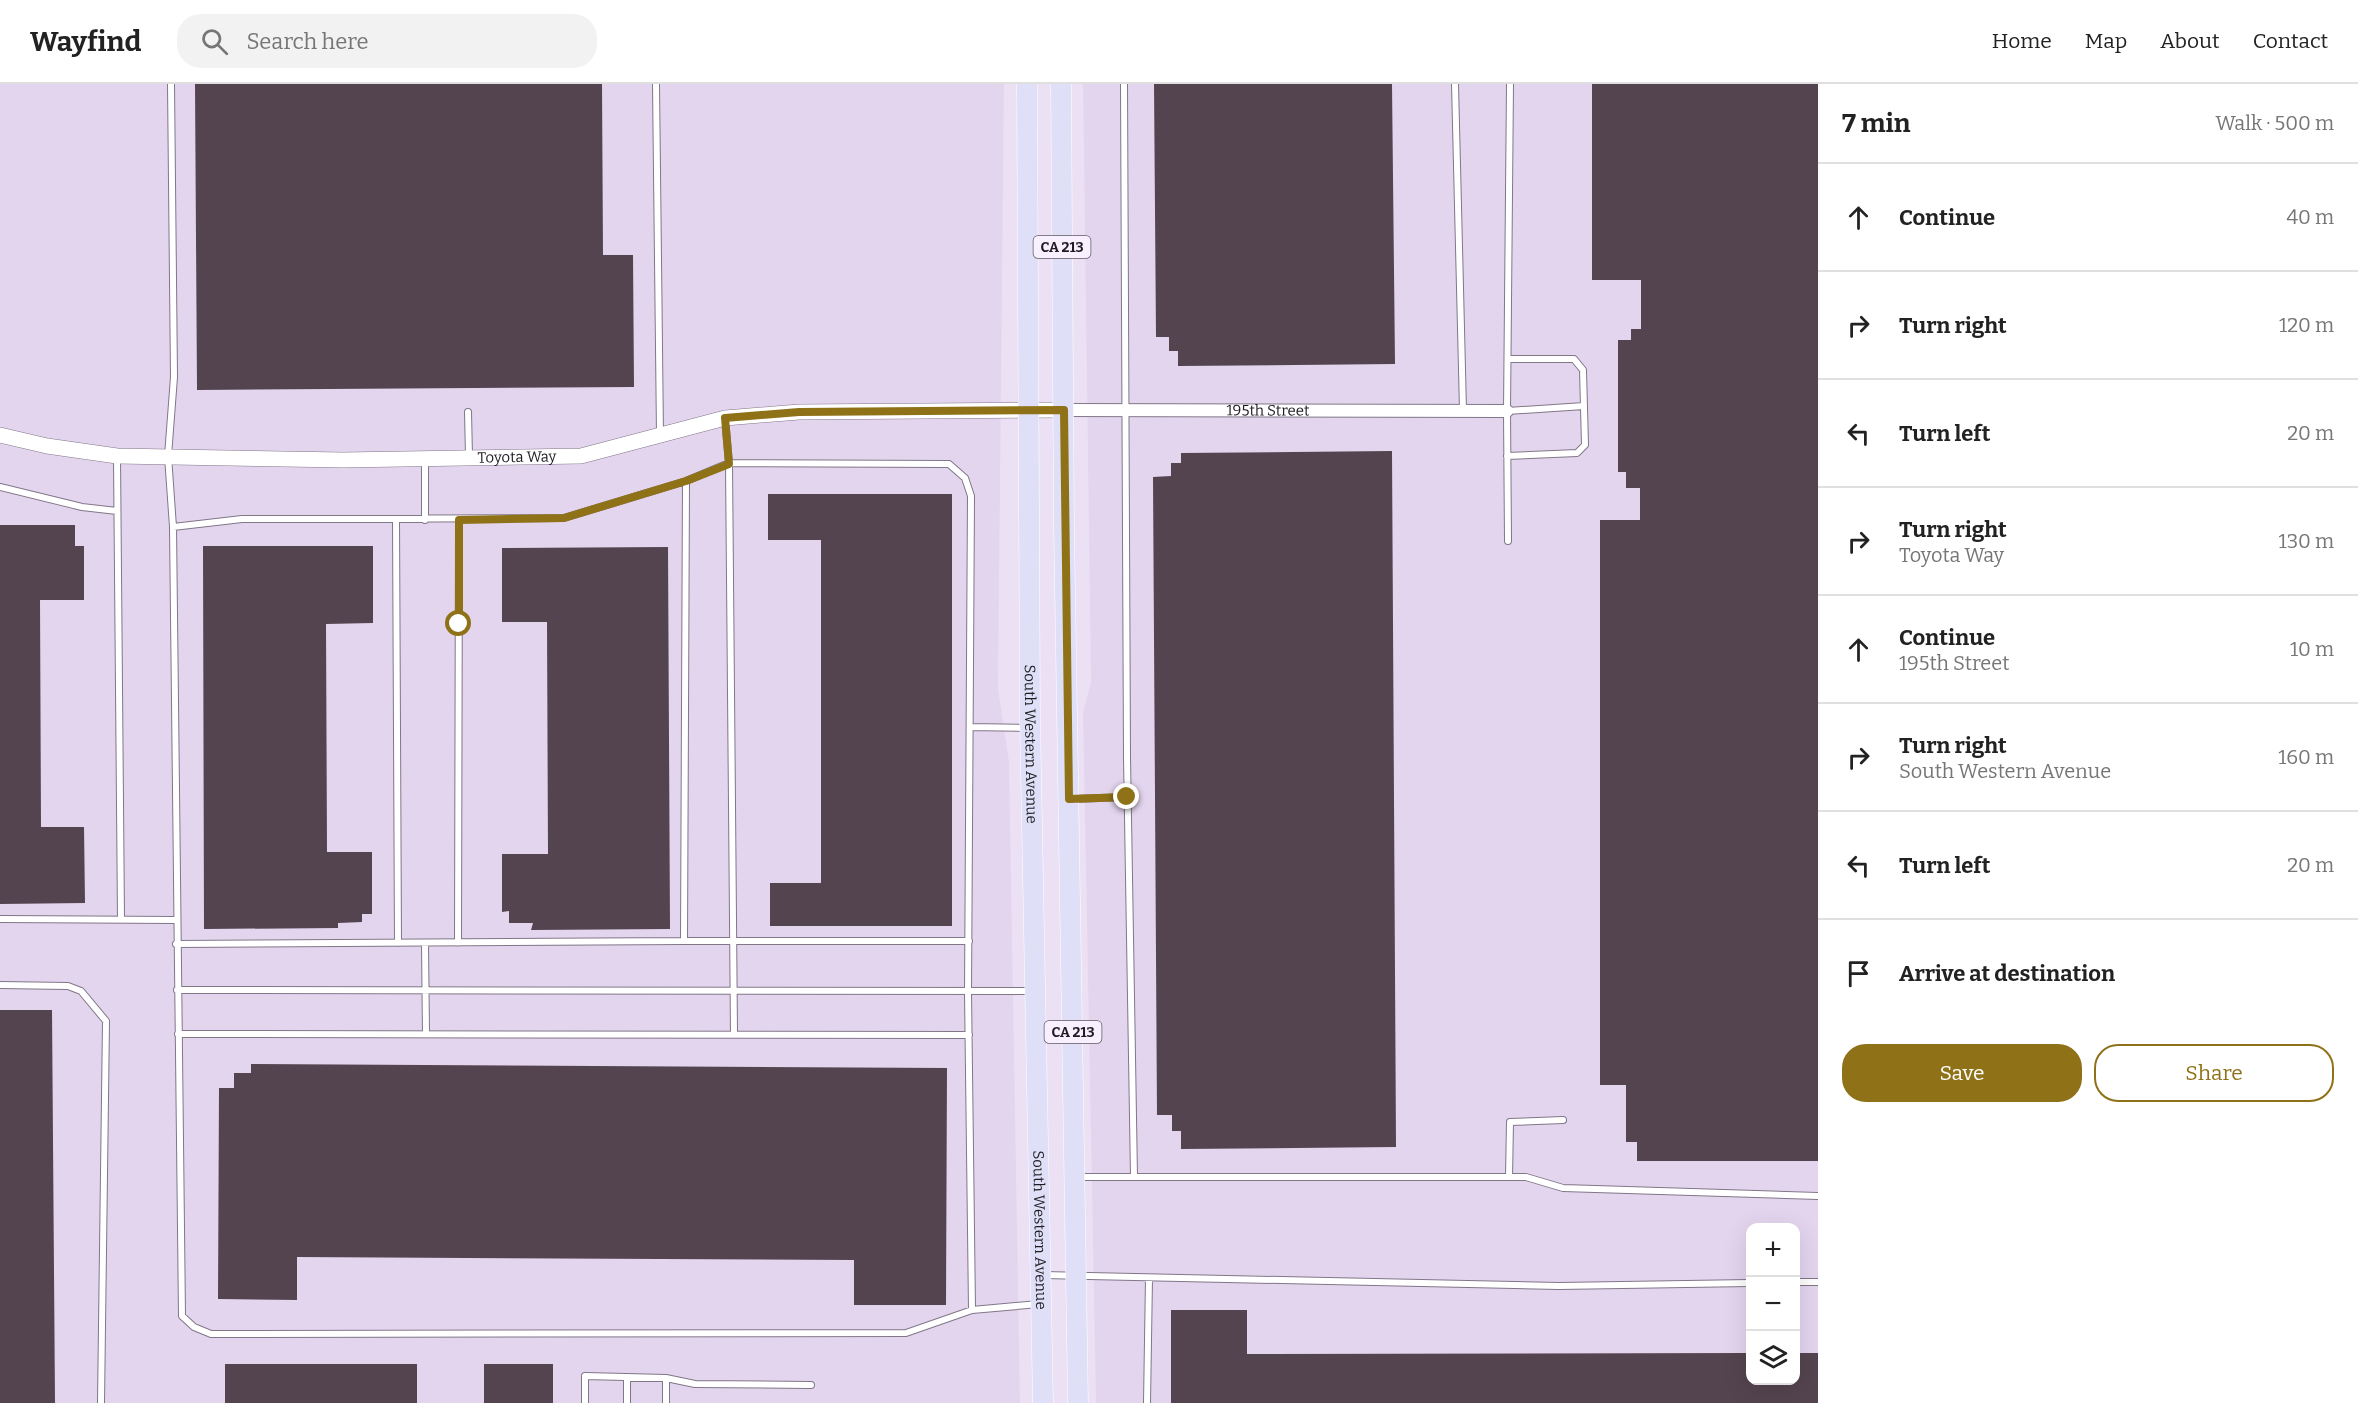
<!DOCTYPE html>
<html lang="en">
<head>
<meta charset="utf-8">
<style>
	:root { --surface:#fff; --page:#f2f2f2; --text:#222; --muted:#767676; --line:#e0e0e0; --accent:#8f7217 }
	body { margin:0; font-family:Bitter,serif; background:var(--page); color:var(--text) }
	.controls { position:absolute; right:18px; bottom:18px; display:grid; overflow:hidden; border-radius:12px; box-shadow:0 6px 24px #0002 }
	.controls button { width:54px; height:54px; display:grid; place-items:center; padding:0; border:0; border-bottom:2px solid var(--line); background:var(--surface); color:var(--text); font:30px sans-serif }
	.stop { position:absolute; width:18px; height:18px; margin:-14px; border:4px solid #8f7217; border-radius:50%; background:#fff }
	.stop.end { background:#8f7217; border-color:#fff; box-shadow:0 2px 6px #0008 }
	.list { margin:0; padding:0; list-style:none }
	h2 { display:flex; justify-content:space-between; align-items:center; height:78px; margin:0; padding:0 24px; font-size:26px }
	h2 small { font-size:20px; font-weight:400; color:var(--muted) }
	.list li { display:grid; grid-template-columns:39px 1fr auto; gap:18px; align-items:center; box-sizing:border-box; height:108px; padding:0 24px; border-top:2px solid var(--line) }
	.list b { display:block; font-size:22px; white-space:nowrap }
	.list p { margin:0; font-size:20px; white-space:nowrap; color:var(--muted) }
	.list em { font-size:20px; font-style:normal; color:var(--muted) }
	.actions { display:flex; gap:12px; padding:18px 24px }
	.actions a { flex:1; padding:14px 0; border:2px solid var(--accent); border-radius:24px; text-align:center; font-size:21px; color:var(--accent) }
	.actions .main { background:var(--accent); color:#fff }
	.icon { flex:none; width:33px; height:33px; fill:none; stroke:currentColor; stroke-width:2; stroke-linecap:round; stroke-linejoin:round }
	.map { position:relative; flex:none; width:1818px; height:1319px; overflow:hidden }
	header { display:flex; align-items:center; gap:36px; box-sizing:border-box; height:84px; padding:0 30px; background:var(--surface); border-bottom:2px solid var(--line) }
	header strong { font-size:28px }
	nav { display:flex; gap:33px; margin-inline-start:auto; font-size:21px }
	.search { width:420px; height:54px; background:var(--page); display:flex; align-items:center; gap:15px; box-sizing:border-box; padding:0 21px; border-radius:24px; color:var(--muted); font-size:22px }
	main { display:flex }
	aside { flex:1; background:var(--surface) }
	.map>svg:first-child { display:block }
</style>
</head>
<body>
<header>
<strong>Wayfind</strong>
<div class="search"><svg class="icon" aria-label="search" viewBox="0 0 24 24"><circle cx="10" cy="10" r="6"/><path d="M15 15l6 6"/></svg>Search here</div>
<nav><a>Home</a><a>Map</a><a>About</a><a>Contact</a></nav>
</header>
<main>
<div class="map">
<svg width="1818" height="1319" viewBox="0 0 1818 1319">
	<rect width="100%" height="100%" fill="#ece1f4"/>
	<!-- built -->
	<path fill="#e4d5ef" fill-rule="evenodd" d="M0,0H1004L998,604L1009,678L1020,1319H0Z
		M1083,0H1818V1319H1096L1083,629L1091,598ZM1750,1144H1796V1296H1750Z"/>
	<!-- building -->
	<path fill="#54444f" d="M195,0H602L603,171H633L634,303L197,306Z
		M1154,0H1392L1395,280L1178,282V267H1169V253H1156Z
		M1592,0H1818V1077H1637V1058H1626V1001H1600V436H1640V404H1626V388H1618V256H1631V245H1641V196H1592Z
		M1392,367L1396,1063L1181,1065V1047H1172V1031H1157L1153,393L1171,392V379H1181V369Z
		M768,410H952V842H770V799H821V456H768Z
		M0,441H75V462H84V516H40L41,743H84L85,819L0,820Z
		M203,462H373V539L326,540L327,768H372V830H362V838L338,839V844L204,845Z
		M668,463L670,845L531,846L533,839H509V827L502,828V770H548L547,538H502V464Z
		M0,926H52L55,1319H0Z
		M251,980L947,984L946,1221H854V1176L297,1173V1216L218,1215L219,1004H234V989H251Z
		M1171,1226H1247V1270L1750,1269V1296H1796V1269H1818V1319H1171Z
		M225,1280H417V1319H225Z
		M484,1280H553V1319H484Z"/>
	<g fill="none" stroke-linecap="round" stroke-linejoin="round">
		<!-- service casing -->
		<g stroke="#807787" stroke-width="8">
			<path id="service" d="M171,0L174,293L168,372L173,443L182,1232L194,1243L211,1250L906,1249L972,1226L1039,1220
				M656,0L660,351
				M1124,0L1127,673L1134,1093
				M1455,0L1463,326
				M1507,327L1584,322
				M468,328L469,372
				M725,334L729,379L734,950
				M1507,372L1577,369L1585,361L1583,286L1574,275H1508
				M117,374L121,835
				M425,375V436
				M686,397L729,379L949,380L965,394L971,412L968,908L972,1226
				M0,403L82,423L117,427
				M396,435L398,859
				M173,443L242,435L564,434L686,397L684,857L176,860
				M1508,457L1507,327L1510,0
				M970,643L1026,644
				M1073,715L1127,713
				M0,835L176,836
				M684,857H969
				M425,859L426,950
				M458,859L459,436
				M0,901L68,902L81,907L106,937L101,1319
				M177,906L1032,907
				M178,950L969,951
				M1078,1093H1526L1563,1104L1818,1112
				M1509,1093L1510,1038L1563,1036
				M1043,1191L1559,1202L1750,1199
				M1796,1198H1818
				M627,1293V1319
				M585,1319V1292L666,1294L695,1300L811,1301
				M666,1319V1294
				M1147,1319L1149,1194"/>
		</g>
		<!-- minor casing -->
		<g stroke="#807787" stroke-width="14">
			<g id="minor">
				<path id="s1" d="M1064,326L1507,327"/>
			</g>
		</g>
		<!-- tertiary casing -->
		<g stroke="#807787" stroke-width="16">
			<g id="tertiary">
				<path id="s2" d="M0,351L47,362L117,372L343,376L581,372L725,334L799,328L1064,326"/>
			</g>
		</g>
		<!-- primary casing -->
		<g stroke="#fff" stroke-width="21">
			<g id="primary">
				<path id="s3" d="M1027,0L1030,637L1043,1319"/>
				<path d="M1061,0L1064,442L1078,1319"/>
			</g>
		</g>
		<!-- service -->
		<use href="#service" stroke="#fff" stroke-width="6"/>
		<!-- minor -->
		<use href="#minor" stroke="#fff" stroke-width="12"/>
		<!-- tertiary -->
		<use href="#tertiary" stroke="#fff" stroke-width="15"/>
		<!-- primary -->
		<use href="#primary" stroke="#dfe0f7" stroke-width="20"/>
	</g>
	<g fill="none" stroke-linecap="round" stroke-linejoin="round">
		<!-- route -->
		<path stroke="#8f7217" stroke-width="8" d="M459,540V436L564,434L686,397L729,380L725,334L799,328L1064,326L1069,715L1127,713"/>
	</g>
	<g text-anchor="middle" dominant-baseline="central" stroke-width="6" stroke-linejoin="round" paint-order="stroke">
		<!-- shield labels -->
		<g fill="#f8f0ff" stroke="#605b64" stroke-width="1.5">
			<rect x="1033.5" y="152" width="57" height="22" rx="4.5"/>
			<rect x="1044.5" y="937" width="57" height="22" rx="4.5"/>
		</g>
		<g font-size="14" font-weight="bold" fill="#1f1b21">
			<text x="1062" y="163">CA 213</text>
			<text x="1073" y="948">CA 213</text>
		</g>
		<!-- street labels -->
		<g font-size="15" fill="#1f1b21" stroke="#f8f0ff">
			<text stroke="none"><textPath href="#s1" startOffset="204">195th Street</textPath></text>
			<text stroke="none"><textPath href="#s2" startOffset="519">Toyota Way</textPath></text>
			<text stroke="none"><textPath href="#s3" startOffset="660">South Western Avenue</textPath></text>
			<text stroke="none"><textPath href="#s3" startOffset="1146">South Western Avenue</textPath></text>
		</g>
	</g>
</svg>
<div class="controls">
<button>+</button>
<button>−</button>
<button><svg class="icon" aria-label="layers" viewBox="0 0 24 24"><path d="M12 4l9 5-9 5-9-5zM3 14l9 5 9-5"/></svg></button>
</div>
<div class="stop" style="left:459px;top:540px"></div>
<div class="stop end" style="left:1127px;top:713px"></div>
</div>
<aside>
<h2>7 min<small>Walk · 500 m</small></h2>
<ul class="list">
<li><svg class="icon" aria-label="ahead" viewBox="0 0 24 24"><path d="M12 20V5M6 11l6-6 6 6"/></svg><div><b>Continue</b></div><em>40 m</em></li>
<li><svg class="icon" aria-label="right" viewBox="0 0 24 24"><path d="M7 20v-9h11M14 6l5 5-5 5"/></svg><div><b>Turn right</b></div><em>120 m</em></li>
<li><svg class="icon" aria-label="left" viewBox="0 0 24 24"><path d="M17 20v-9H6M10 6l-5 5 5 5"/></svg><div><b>Turn left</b></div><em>20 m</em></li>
<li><svg class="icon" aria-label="right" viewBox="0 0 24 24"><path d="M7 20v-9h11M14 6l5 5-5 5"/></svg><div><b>Turn right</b><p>Toyota Way</p></div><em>130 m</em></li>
<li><svg class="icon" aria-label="ahead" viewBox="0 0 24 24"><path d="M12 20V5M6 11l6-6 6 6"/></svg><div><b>Continue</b><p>195th Street</p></div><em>10 m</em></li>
<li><svg class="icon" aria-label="right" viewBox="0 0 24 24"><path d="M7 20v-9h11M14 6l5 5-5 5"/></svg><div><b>Turn right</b><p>South Western Avenue</p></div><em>160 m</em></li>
<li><svg class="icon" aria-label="left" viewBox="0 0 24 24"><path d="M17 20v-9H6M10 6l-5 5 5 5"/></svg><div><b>Turn left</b></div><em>20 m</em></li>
<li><svg class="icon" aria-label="arrive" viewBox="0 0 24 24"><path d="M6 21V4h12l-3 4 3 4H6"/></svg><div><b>Arrive at destination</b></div></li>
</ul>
<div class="actions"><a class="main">Save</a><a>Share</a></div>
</aside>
</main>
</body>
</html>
